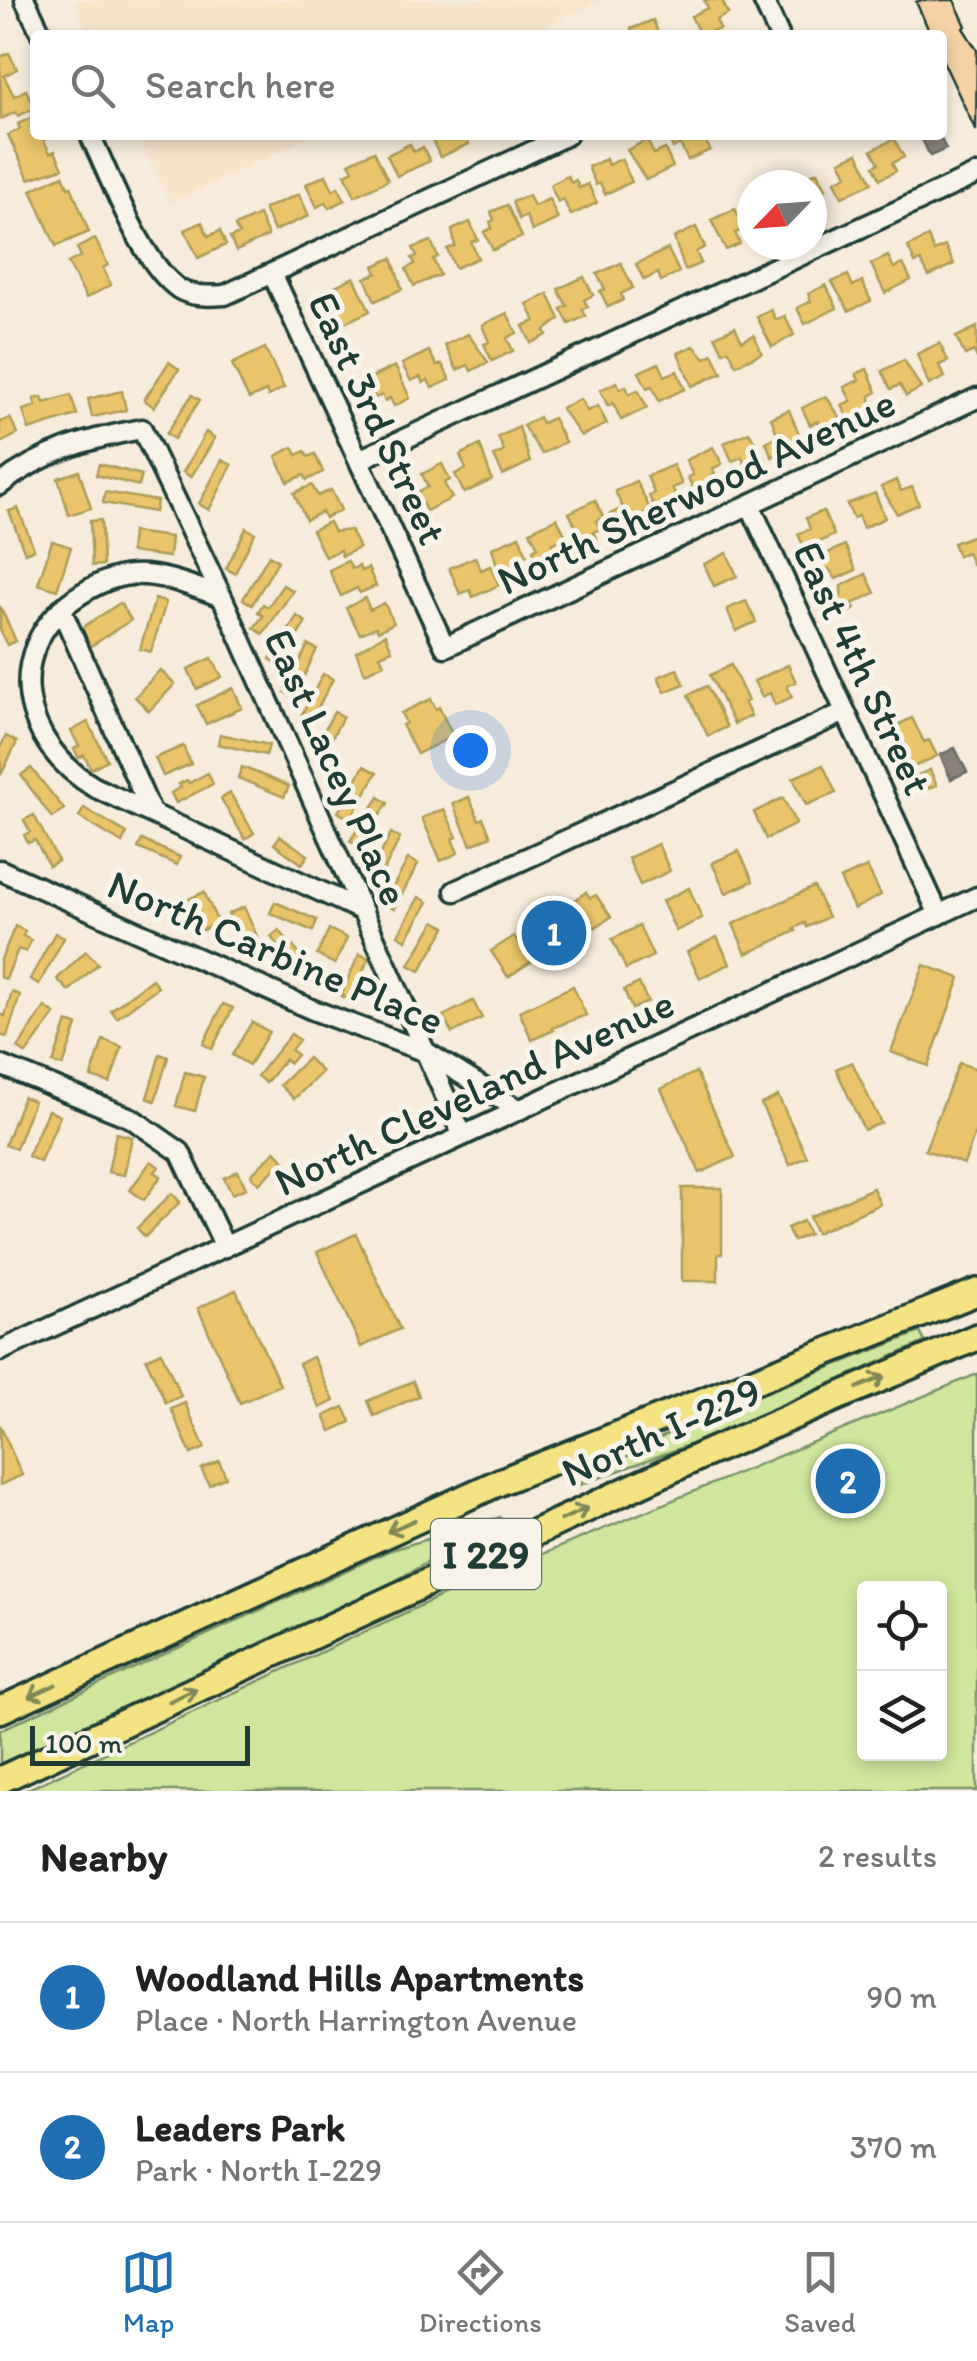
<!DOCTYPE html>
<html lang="en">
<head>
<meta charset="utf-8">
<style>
	:root { --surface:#fff; --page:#f6f6f6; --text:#222; --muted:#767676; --line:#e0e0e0; --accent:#1f6fb2 }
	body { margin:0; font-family:Itim,sans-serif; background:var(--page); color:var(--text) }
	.controls { position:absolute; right:30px; bottom:30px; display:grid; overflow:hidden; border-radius:10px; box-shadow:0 5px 15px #0003 }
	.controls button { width:90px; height:90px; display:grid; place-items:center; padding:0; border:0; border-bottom:2px solid var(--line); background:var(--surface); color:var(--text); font:50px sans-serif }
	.compass { position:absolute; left:737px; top:170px; width:90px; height:90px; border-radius:50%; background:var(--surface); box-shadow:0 5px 15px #0003; rotate:245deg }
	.scale { position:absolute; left:30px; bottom:25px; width:220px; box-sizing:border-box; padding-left:10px; border:5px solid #1f3d34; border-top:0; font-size:28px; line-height:35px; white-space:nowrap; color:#1f3d34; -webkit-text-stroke:8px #f7f3e8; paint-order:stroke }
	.you { position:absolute; left:470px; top:750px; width:35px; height:35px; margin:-25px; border:8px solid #fff; border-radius:50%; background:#1a73e8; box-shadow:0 0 0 15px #1a73e833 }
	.badge { display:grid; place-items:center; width:65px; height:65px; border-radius:50%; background:var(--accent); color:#fff; font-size:32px; font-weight:700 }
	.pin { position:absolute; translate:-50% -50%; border:5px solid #fff; box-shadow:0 2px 10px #0006 }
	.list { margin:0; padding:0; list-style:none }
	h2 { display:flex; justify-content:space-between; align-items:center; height:130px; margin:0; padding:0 40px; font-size:42px }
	h2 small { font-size:32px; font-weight:400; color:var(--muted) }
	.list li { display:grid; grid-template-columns:65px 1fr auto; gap:30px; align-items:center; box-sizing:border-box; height:150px; padding:0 40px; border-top:2px solid var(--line) }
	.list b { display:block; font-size:38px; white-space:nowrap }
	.list p { margin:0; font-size:32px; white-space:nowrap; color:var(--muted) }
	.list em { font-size:32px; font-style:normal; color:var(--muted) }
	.icon { flex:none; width:55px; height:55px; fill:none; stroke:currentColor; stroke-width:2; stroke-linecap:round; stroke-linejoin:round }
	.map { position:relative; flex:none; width:977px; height:1791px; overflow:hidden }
	.search { position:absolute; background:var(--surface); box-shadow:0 5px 15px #0003; left:30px; right:30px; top:30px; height:110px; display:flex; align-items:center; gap:25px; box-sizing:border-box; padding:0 35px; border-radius:10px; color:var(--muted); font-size:38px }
	.sheet { height:430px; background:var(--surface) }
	nav { display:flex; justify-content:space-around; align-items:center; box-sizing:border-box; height:140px; border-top:2px solid var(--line); background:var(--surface); font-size:28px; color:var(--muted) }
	nav a { display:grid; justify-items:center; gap:5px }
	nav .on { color:var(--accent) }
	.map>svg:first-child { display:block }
</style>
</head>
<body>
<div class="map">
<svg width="977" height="1791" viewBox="0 0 977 1791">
	<rect width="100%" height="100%" fill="#f7ecdb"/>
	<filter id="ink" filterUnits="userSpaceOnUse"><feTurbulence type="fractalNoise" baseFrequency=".01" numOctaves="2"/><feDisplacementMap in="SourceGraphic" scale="20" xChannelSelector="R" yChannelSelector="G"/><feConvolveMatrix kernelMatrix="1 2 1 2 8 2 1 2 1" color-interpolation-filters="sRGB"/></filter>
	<g filter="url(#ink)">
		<!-- built -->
		<path fill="#f6e4cb" d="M73,0H600L526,35H90Z
			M137,135H314L170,203Z"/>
		<!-- green -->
		<path fill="#cfe69c" stroke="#779268" stroke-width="2.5" fill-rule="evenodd" d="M920,1332L925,1342L705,1439L580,1485V1482L688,1423Z
			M977,1374V1791H24L439,1597ZM940,1588V1754H864V1588Z
			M500,1517L501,1520L393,1582L0,1764V1730L388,1551Z"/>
		<!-- homes -->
		<path fill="#e9c46a" stroke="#ac9c5a" stroke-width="2.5" d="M704,0H722L728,14L716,20L720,29L700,35L691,16L708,8Z
			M653,20L659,35H634L631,29Z
			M9,53L17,69L4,76L14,96L26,90L35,108L18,116L16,112L1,119L0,57Z
			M35,116V135H41L50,153L55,151L63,168L29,179L8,135L20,129L18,124Z
			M430,135H465L469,144L440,157Z
			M667,135H703L710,150L688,160L680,144L673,148Z
			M894,139L904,157L892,163L896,171L880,179L874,166L879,163L872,150Z
			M647,140L654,154L665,149L673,167L646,180L627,150Z
			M410,144L414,152L423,147L430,161L397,176L387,155Z
			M374,151L388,180L355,196L345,174L353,170L349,163Z
			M858,153L872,183L842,197L835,181L847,175L840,161Z
			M606,159L608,165L621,159L632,182L605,194L600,183L596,185L588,167Z
			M817,172L826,189L814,195L820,207L812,211V185L792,184Z
			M63,175L68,187L71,186L89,232L56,246L31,190Z
			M326,175L333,190L338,187L345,200L329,208L326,202L317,207L306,184Z
			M568,176L571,183L576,180L579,188L588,184L597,203L571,215L563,199L558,202L550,185Z
			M299,194L309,216L274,231L264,209Z
			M529,195L534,206L549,199L558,219L532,231L526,216L519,219L512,202Z
			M507,205L522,237L493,250L484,232L492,228L490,222L494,220L491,212Z
			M735,209L744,229L735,233L740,244L726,250L711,220Z
			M259,215L268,236L236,251L230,238L239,234L235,226Z
			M202,222L208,236L220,231L226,245L198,258L185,230Z
			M470,222L478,240L471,242L478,258L455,268L447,249L455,246L452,230Z
			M696,227L705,247L696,252L701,263L685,270L674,238Z
			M928,237L934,251L945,246L954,264L929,276L921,261L915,263L908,247Z
			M95,239L108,265L103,268L111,285L86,298L68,263L81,256L77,248Z
			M431,241L438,257L433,259L440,275L414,286L406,269L415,264L412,258L417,256L413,248Z
			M668,249L679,272L661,281L658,273L644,280L636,264Z
			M888,256L894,268L903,264L911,280L885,293L871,264Z
			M392,258L402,289L375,301L365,278L377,273L374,266Z
			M621,263L633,288L621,294L623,300L608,307L600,291L605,289L597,274Z
			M848,275L853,286L862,281L871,301L849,311L832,282Z
			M354,277L370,311L332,329L323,308L341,299L335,286Z
			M584,277L593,295L584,300L588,307L582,309L586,316L569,324L561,309L567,306L558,289Z
			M826,285L837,308L805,324L797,308L811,301L808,294Z
			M548,294L560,319L545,330L547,335L531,343L523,326L535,321L527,304Z
			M771,310L776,320L785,316L794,335L772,347L757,317Z
			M507,313L517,333L507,338L513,351L492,361L484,344L489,342L482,325Z
			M735,327L742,341L754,335L762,353L736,365L729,350L723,352L715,336Z
			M977,327V358L974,351L965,355L956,337Z
			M468,334L488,362L471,371L468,365L457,370L445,345Z
			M940,343L948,361L939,365L945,377L929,385L917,354Z
			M694,346L705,358L713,354L722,373L692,386L678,353Z
			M265,348L284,388L268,396L266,391L249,399L232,364Z
			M429,351L437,366L442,364L450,380L432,388L428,380L423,383L420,377L411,381L402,364Z
			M904,360L921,388L906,396L900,385L891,389L882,371Z
			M169,362L179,369L154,407L144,400Z
			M659,363L665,376L677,371L685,389L659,401L652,386L647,388L639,372Z
			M395,366L410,398L394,406L390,398L385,401L382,395L375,398L366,380Z
			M867,369L877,392L870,396L871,411L849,421L842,405L851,401L844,387L859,380L856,374Z
			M617,382L620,389L626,386L629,394L638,390L647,408L621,420L613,403L608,406L600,390Z
			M122,391L126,410L92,417L88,399Z
			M71,395L77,415L29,430L23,410L36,406L34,399L42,397L44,403Z
			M192,395L200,400L174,439L166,434Z
			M826,396L844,424L824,433L818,421L810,425L802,408Z
			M581,399L587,411L598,406L607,424L581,436L561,408Z
			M789,410L800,436L786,442L789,449L772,457L766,442L778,436L771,418Z
			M539,417L542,423L553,418L565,442L542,454L523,426Z
			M10,418L18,434L0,443V422Z
			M519,427L530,462L503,475L494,456L504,451L498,437Z
			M206,432L215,438L191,477L183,472Z
			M749,432L766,461L747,469L742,457L732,461L724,443Z
			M480,445L492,480L464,493L455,474L466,469L460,455Z
			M293,447L297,455L305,451L308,457L315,454L323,472L307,480L304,475L288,482L276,456Z
			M713,447L722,464L712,469L715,474L708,478L712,486L695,494L688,477L693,475L686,460Z
			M222,460L232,465L209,510L199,504Z
			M99,464L142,475L139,486L96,475Z
			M442,464L450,480L444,483L452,498L426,511L417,492L428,487L422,474Z
			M673,465L682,484L672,488L678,501L656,511L649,496L654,493L647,476Z
			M79,471L91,508L69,515L58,478Z
			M896,480L901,491L912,487L919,504L897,514L881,487Z
			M636,481L650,509L618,530L610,514L623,508L615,491Z
			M312,485L318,496L331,490L341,510L325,518L322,512L306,520L294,493Z
			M105,492L157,501L155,512L103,503Z
			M875,493L885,518L863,528L858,516L853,518L847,504Z
			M595,500L603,517L596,521L600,529L593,532L597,539L580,547L572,531L577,529L569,513Z
			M18,508L34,549L25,553L9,511Z
			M823,511L834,535L805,549L798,534L810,529L806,518Z
			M557,518L566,537L552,544L559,557L541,565L533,550L538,547L530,531Z
			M101,520L103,565L92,566L90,521Z
			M329,522L334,532L350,530L359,548L342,556L340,550L325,557L312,530Z
			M246,528L255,533L235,573L226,569Z
			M132,532L171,537L169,557L130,552Z
			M974,535L977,562L972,564L967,552L958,556L953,543Z
			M519,536L527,555L517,560L523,574L502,583L492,548Z
			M52,541L71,547L57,590L38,584Z
			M845,545L856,570L836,579L829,569L818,574L811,561Z
			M727,553L737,576L714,586L704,564Z
			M269,555L278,561L252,605L243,599Z
			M475,557L481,570L490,566L499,585L473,597L470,590L460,594L449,568Z
			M348,561L352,569L359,566L361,571L368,568L376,586L360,593L357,588L341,596L329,570Z
			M866,574L875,593L852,604L855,609L839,617L831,600L841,596V586Z
			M283,585L293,591L263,634L254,628L263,616L258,612L263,604L268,607Z
			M365,598L370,610L384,603L394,623L378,631L376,627L360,634L346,608Z
			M155,599L166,602L151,652L140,649Z
			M746,601L756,622L736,631L727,609Z
			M120,603L131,620L88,648L77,631Z
			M0,606L16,641L7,645L0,629Z
			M297,616L306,622L280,665L270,659Z
			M385,634L392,650L380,655L384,664L365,673L356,652Z
			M308,645L317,649L294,697L285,692Z
			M212,658L222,677L197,689L188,669Z
			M731,665L748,701L744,702L751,716L734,724L710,675Z
			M788,665L796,682L787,686L792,697L775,705L770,693L762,697L754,681Z
			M677,669L684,684L665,692L658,677Z
			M160,670L175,684L149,711L135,697Z
			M323,674L333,679L310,723L300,718Z
			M707,686L727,727L708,736L688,695Z
			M233,688L242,708L206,724L197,705Z
			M431,699L436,709L439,707L453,736L417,754L402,725L406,723L401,713Z
			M334,712L343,716L323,756L313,751Z
			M912,718L924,742L929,740L937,756L905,771L897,753L904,750L889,729Z
			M88,722L107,760L91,769L84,755L79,758L74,749L79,746L71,731Z
			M220,734L269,745L266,755L218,744Z
			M6,736L17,742L1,775L0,748Z
			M183,746L191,764L163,776L155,758Z
			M823,765L836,793L806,805L793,778Z
			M364,766L377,773L350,819L338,812Z
			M242,767L289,786L284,797L238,778Z
			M31,768L64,809L52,818L21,775Z
			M930,770L937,785L920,792L914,777Z
			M208,773L213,784L176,803L171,793L181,787L179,784L187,780L189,783Z
			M230,793L254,833L245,839L221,799Z
			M379,797L388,803L359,847L350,841Z
			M469,797L479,820L483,818L491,836L471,845L453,804Z
			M783,798L796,824L766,839L754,812Z
			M84,808L127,833L122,843L79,817Z
			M444,809L457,837L452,839L458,853L441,861L422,818Z
			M34,815L58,861L49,866L35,840L28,843L24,835L30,832L24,820Z
			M391,833L400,838L382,874L373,870Z
			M280,836L308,855L302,864L274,844Z
			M142,840L180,857L177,865L138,848Z
			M658,844L670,871L640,885L628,858Z
			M739,851L753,881L726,893L712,863Z
			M408,859L418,864L394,909L384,904Z
			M867,867L881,895L854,909L840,879Z
			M814,887L828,917L807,927L805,923L794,928L796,931L746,954L733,924Z
			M689,888L702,918L676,931L662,901Z
			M204,892L218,923L200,931L197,923L190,926L185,915L192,912L187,900Z
			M586,892L590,898L596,895L611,917L562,949L558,944L508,977L491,951L514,936L517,941L524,936L520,930L534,921L538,926L544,923L547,928L577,909L572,902Z
			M419,897L428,902L406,940L398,935Z
			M275,902L317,920L313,931L270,913Z
			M244,907L261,945L245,952L228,914Z
			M435,921L446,927L420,971L409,965Z
			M15,926L25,931L23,936L31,940L26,952L18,949L6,979L0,977V962Z
			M639,926L653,956L626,969L612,939Z
			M329,929L347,938L335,964L317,955Z
			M279,930L312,969L304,976L271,937Z
			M55,933L64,938L39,984L30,979Z
			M717,937L730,964L700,978L687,952Z
			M86,951L98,964L69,991L57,979Z
			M359,954L369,958L350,1000L341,996Z
			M924,965L960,978L928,1066L891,1052Z
			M152,979L158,987L117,1018L111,1010Z
			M639,983L648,1002L632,1009L624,990Z
			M573,986L586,1015L552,1028L554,1030L532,1040L519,1011Z
			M12,992L20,995L7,1037L0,1035V1014L5,1016Z
			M473,1001L482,1018L452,1033L443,1016Z
			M223,1004L233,1008L212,1049L203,1044Z
			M45,1007L55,1014L26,1054L18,1048Z
			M67,1022L77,1025L63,1066L53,1063Z
			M252,1022L269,1032L249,1065L232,1055Z
			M291,1034L299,1040L291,1050L297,1055L290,1063L285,1059L266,1083L257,1076Z
			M103,1040L122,1047L110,1083L91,1077Z
			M160,1054L168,1057L155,1101L147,1098Z
			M308,1058L322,1072L294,1099L280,1085Z
			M852,1062L881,1123L864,1130L836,1069Z
			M959,1063L977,1069V1127L964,1164L925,1150Z
			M185,1072L204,1077L195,1111L176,1106Z
			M696,1072L735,1157L700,1173L661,1089Z
			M778,1096L807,1157L790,1165L761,1104Z
			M23,1097L34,1101L16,1149L5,1145Z
			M48,1110L60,1116L40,1162L28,1156Z
			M116,1133L132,1137L124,1175L108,1172Z
			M275,1151L284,1160L259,1184L251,1175Z
			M151,1161L159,1167L155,1172L161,1176L144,1200L130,1190Z
			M238,1171L246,1188L232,1194L224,1178Z
			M682,1188H722V1254H718V1281H682Z
			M873,1188L880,1204L816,1233L809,1217Z
			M172,1193L180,1202L145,1237L137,1228Z
			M803,1221L809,1234L793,1241L787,1228Z
			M356,1234L400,1329L361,1347L317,1252Z
			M236,1290L280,1385L240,1403L198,1308Z
			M161,1352L181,1396L166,1403L146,1359Z
			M313,1357L334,1401L320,1408L299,1364Z
			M413,1381L419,1396L374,1416L368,1401Z
			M185,1403L205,1448L191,1454L171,1409Z
			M344,1407L351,1422L331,1431L324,1416Z
			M0,1425L22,1475L0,1485Z
			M219,1461L226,1477L209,1485L201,1469Z"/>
		<!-- industry -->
		<path fill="#8a817c" stroke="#6a6d66" stroke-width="2.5" d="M920,135H939L946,149L930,156Z
			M955,748L967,772L951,779L940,755Z"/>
		<!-- building -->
		<path fill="#f5d1a5" stroke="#1f3d34" stroke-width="2.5" d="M921,0H954L966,26L963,28L977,50L976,131L942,59V35H931L916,2Z"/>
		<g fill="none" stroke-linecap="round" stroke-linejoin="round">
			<!-- minor casing -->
			<g stroke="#1f3d34" stroke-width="25">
				<path id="minor" d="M25,0L42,35
					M763,0L779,35
					M90,135C111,178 141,263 179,289C191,297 211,296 225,295L567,135
					M272,273L445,647L977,398
					M359,460L977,174
					M0,485C41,452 91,438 142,429L222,597L463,1136
					M750,505L939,915
					M222,597C194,587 162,573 132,575C111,576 91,587 75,598C0,652 22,746 96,788L363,911
					M61,609L151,812
					M0,870L313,1010L426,1052L519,1110
					M455,891L845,712
					M0,1065L131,1118L180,1152L225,1247
					M0,1351L977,897"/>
			</g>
			<!-- highway casing -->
			<g stroke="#1f3d34" stroke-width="32">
				<path id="highway" d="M0,1710L502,1481L977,1292
					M0,1780L705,1454L977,1337"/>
			</g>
			<!-- minor -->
			<use href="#minor" stroke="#f7f3e8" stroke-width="18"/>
			<!-- highway -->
			<use href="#highway" stroke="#f4e382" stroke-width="25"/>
		</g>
		<!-- one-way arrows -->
		<defs><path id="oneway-shaft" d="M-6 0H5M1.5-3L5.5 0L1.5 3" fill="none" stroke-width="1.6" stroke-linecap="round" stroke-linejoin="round" transform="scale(2.5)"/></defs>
		<g stroke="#7f8857">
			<use href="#oneway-shaft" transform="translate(871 1382) rotate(-23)"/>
			<use href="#oneway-shaft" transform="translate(574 1514) rotate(-25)"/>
			<use href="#oneway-shaft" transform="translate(401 1526) rotate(156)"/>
			<use href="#oneway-shaft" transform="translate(42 1691) rotate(155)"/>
			<use href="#oneway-shaft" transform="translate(183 1695) rotate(-25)"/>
		</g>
	</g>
	<g text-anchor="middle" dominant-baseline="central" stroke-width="10" stroke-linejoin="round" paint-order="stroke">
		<!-- shield labels -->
		<rect fill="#f7f3e8" stroke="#60746a" stroke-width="2.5" x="431" y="1519" width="110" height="70" rx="8"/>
		<g font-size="40" font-weight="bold" fill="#1f3d34">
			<text x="486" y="1554">I 229</text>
		</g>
		<!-- street labels -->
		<g font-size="42" fill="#1f3d34" stroke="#f7f3e8">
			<text transform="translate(378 418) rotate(65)">East 3rd Street</text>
			<text transform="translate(696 491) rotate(-25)">North Sherwood Avenue</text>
			<text transform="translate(863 668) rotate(65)">East 4th Street</text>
			<text transform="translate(337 767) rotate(66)">East Lacey Place</text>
			<text transform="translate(276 952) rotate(23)">North Carbine Place</text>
			<text transform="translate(474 1092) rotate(-25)">North Cleveland Avenue</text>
			<text transform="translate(661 1431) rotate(-24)">North I-229</text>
		</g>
	</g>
</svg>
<div class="controls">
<button><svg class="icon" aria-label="locate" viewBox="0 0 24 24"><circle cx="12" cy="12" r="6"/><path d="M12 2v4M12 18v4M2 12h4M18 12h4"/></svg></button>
<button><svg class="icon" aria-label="layers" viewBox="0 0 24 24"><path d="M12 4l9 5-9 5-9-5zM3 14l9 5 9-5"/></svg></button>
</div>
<svg class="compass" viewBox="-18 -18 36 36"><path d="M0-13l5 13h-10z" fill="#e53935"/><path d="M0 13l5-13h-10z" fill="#767676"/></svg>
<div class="scale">100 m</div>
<div class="you"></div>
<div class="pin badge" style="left:554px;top:933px">1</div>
<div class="pin badge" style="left:848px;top:1481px">2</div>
<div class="search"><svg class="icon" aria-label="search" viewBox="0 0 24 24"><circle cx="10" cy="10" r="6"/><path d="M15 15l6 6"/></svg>Search here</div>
</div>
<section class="sheet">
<h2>Nearby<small>2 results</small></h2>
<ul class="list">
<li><span class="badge">1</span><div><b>Woodland Hills Apartments</b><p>Place · North Harrington Avenue</p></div><em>90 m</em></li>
<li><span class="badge">2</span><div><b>Leaders Park</b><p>Park · North I-229</p></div><em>370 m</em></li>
</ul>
</section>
<nav>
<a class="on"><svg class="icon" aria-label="map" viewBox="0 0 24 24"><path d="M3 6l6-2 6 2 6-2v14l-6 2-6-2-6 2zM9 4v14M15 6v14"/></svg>Map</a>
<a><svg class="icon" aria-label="directions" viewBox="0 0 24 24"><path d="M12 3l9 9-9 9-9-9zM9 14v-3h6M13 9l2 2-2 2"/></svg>Directions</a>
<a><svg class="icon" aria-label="saved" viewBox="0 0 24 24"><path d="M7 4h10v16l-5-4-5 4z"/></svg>Saved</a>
</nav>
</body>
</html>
